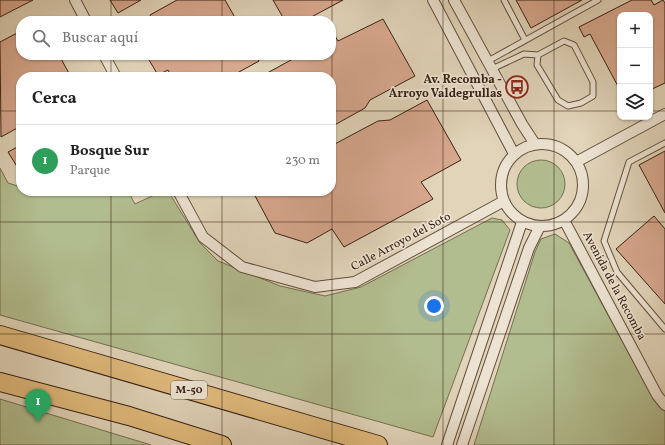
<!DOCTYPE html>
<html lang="es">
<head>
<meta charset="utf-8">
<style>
	:root { --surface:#fff; --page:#f2f2f2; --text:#222; --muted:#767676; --line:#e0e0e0; --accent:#8f2418 }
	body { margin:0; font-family:Vollkorn,serif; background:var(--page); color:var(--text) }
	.controls { position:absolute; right:12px; top:12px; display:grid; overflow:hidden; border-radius:8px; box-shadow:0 1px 3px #0004 }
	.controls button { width:36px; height:36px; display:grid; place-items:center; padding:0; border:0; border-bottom:1px solid var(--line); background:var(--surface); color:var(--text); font:20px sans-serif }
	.you { position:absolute; left:434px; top:306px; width:14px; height:14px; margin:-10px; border:3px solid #fff; border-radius:50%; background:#1a73e8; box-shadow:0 0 0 6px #1a73e833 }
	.badge { display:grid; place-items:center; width:26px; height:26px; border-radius:50%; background:var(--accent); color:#fff; font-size:13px; font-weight:700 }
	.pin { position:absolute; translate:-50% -33px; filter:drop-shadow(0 1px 2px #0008) }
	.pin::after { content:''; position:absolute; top:21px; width:14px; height:12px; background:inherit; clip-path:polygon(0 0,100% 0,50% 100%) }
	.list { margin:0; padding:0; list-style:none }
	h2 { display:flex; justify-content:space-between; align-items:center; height:52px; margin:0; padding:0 16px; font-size:17px }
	h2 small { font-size:13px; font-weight:400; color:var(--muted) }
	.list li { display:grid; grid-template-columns:26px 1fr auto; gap:12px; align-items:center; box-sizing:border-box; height:72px; padding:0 16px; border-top:1px solid var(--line) }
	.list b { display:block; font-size:15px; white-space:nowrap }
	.list p { margin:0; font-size:13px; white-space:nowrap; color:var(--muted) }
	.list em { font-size:13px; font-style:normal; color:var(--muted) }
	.icon { flex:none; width:22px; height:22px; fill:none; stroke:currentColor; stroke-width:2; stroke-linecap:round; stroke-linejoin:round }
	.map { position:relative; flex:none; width:665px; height:445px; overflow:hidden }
	.search { position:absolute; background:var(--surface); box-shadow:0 1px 3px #0004; left:16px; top:16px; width:320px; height:44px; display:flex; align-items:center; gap:10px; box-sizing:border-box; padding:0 14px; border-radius:16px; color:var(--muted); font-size:15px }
	.panel { position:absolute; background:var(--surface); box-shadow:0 1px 3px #0004; left:16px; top:72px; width:320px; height:124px; border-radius:16px }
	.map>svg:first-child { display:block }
</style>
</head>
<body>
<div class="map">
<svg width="665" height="445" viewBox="0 0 665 445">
	<rect width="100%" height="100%" fill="#e1d4b9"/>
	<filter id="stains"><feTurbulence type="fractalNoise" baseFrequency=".005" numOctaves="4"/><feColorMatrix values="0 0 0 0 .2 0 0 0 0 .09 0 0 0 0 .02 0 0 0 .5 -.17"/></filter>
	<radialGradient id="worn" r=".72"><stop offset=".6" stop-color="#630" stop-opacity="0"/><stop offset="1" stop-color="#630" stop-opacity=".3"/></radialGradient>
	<!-- green -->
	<path fill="#b2bd8f" stroke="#756f51" d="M517 184a24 24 0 1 1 48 0a24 24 0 1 1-48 0Z
		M0,168L8,183L21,187V191H128L135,204L163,191H168L200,243L218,261L280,286L325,296L361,287L492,218L502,220L510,230L433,437L0,315Z
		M555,234L569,243L652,396L665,410V445H474L535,252L541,239Z
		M0,399L151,445H0Z"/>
	<!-- building -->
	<path fill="#d7a78e" stroke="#382113" d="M0,0H33L0,17Z
		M110,0H141L118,13Z
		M177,0H225L237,21H153L150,15Z
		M273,0H343L304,21H285Z
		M516,0H582L531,28Z
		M632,0H651L654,5L663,0L665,3V83L650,90V15H620V90L590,34L584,37L579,27Z
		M383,19L415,76L370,100L365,108L331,127V77H260L300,55H331V39L335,36L338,41Z
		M21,31V55H59L71,77H21V126L1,137L0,42Z
		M146,55H256L259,61L230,77H172L168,70L158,75Z
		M427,100L461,160L421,182L433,199L344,247L332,229L307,243L275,233L254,194L260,191H331V146L378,121L390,120Z
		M21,145V173L8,152Z
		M665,151V213L639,165Z
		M654,216L665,229V304L616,249Z"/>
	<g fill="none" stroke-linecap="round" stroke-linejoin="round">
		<!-- lane casing -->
		<g stroke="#624e3c" stroke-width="7">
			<path id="lane" d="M504,0L525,40
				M488,61L598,0
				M492,69L524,54L538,55L537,65L558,100L568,106L581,103L593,96V82L574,45L564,41L538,55
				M665,143L629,162L604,241L617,272L665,329"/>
		</g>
		<!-- street casing -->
		<g stroke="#624e3c" stroke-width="12">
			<path id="street" d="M75,0L86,21
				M433,0L514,154
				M454,0L522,124L535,144
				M104,55L116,77
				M501 185a41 41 0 1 1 82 0a41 41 0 1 1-82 0Z
				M578,161L665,114
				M178,191L203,237L242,267L315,287L355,282L504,201
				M564,220L657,395L665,405
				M447,445L522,222
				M462,445L529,248L540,226"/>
		</g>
		<!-- highway casing -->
		<g stroke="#382113" stroke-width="20">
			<path id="highway" d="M0,335L378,445
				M0,382L129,416L222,445"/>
		</g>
		<!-- lane -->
		<use href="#lane" stroke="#ece3d2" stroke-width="5"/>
		<!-- street -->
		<use href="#street" stroke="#ece3d2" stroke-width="10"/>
		<!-- highway -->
		<use href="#highway" stroke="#e0ba7c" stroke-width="18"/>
	</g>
	<!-- grid -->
	<path fill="none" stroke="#382113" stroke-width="1" stroke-opacity="0.55" d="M111,0V21M222,0V21M332,0V445M443,0V445M554,0V445M111,55V77M222,55V77M0,111H21M331,111H620M650,111H665M111,191V445M222,191V445M0,222H665M0,334H665"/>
	<!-- icons -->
	<defs>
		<g id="bus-ring" transform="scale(1.15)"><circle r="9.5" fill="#ece3d2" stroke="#8f2418" stroke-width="1.5"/><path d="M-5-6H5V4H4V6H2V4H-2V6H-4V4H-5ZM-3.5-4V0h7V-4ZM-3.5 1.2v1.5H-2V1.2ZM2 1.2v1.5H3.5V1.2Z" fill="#8f2418"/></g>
	</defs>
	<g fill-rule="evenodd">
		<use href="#bus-ring" x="517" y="87"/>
	</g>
	<g text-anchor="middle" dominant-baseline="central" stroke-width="3.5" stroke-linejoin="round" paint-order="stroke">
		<!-- shield labels -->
		<rect fill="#ece3d2" stroke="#6e5b4c" stroke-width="1" x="171" y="381" width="36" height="18" rx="3"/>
		<g font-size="11" font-weight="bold" fill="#382113">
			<text x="189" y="390">M-50</text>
		</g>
		<!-- poi labels -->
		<g font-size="12" font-weight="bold" fill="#382113" stroke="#ece3d2" text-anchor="end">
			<text x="502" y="80">Av. Recomba -<tspan x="502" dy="14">Arroyo Valdegrullas</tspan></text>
		</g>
		<!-- street labels -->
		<g font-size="12" fill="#382113" stroke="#ece3d2">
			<text transform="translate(401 242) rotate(-28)">Calle Arroyo del Soto</text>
			<text transform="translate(614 286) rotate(62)">Avenida de la Recomba</text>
		</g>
	</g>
	<rect width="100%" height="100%" filter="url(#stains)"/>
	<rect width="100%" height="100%" fill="url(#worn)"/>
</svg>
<div class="controls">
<button>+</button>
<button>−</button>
<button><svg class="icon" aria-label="layers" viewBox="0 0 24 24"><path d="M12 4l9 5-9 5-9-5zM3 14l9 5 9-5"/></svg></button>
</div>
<div class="you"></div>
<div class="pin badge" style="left:38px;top:422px;background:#2e9e5b">1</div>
<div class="search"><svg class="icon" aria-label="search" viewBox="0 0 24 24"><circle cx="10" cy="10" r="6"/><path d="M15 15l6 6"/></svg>Buscar aquí</div>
<section class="panel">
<h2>Cerca<small></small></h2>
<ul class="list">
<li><span class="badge" style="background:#2e9e5b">1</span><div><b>Bosque Sur</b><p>Parque</p></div><em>230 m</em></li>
</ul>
</section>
</div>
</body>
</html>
